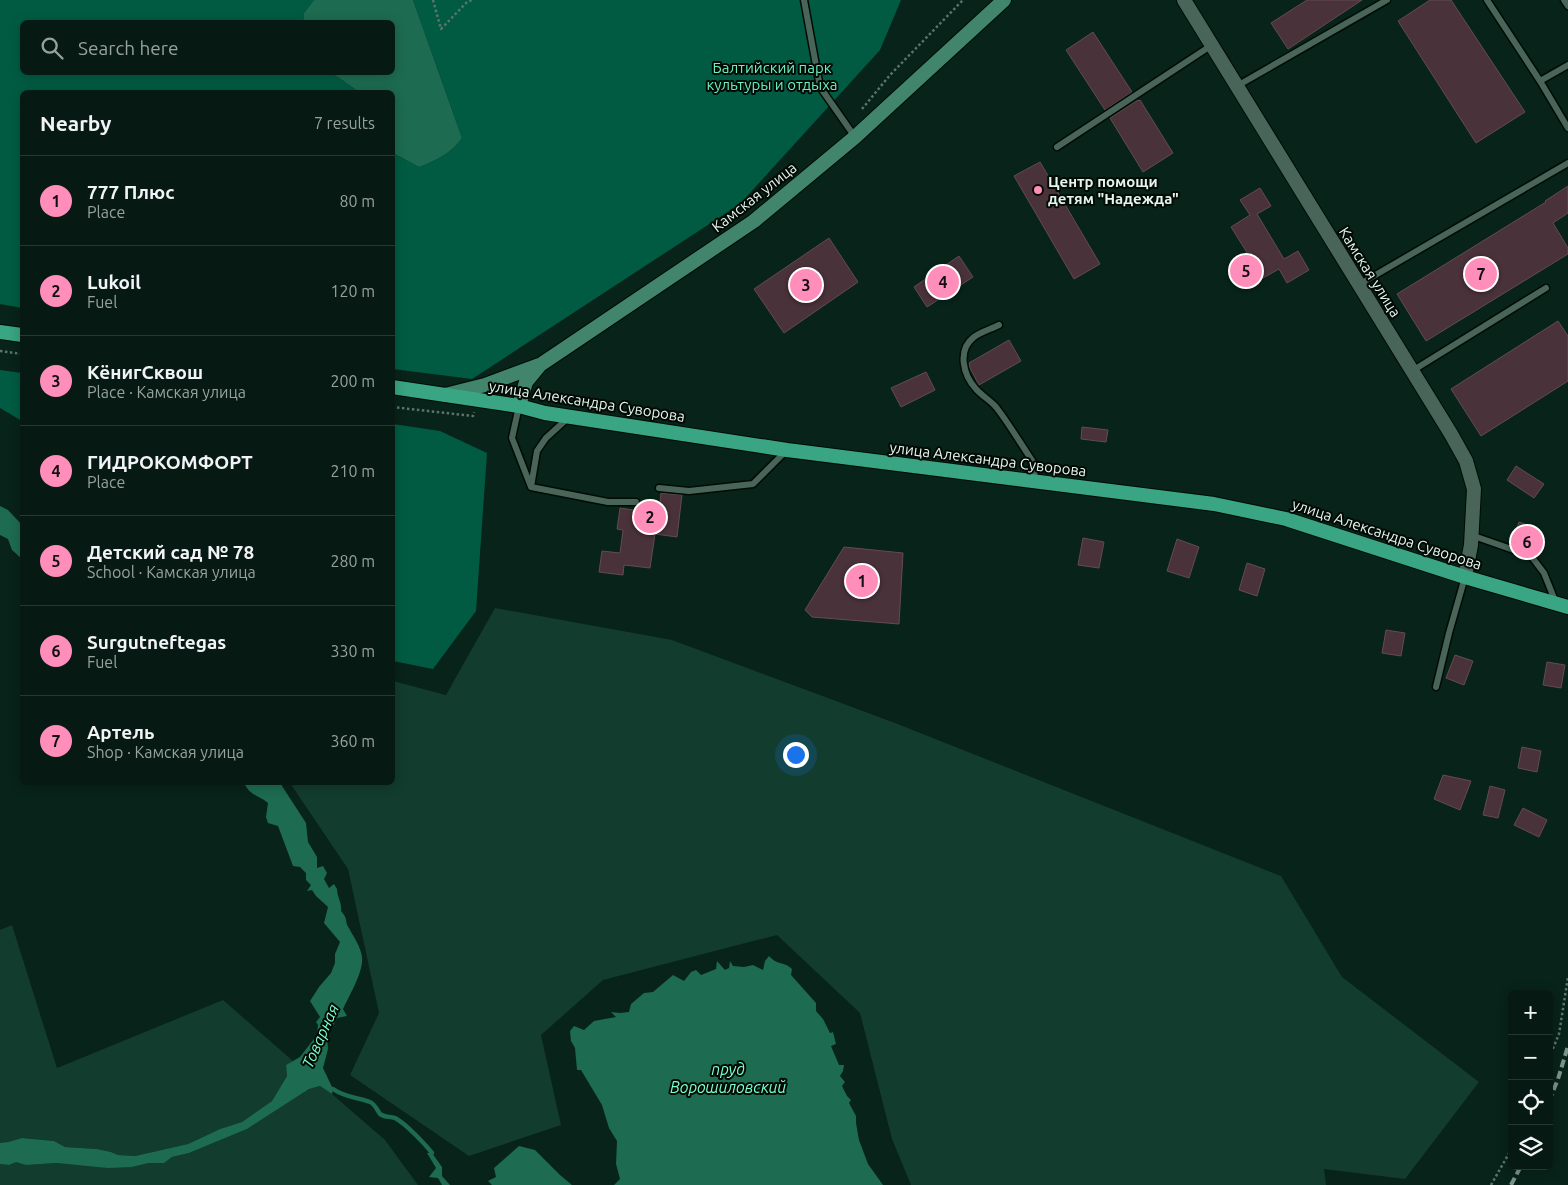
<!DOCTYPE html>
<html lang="en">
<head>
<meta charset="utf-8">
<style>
	:root { --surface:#061a13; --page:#0f231c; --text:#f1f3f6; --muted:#98a1a0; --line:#273833; --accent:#ff8eba }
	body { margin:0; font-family:Ubuntu,sans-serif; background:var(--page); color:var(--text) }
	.controls { position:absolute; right:15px; bottom:15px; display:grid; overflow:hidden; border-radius:8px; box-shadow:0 2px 12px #0003 }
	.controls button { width:45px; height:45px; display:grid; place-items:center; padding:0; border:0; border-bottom:1px solid var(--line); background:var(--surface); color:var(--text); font:25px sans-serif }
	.you { position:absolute; left:795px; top:754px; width:18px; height:18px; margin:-12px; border:4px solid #fff; border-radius:50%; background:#1a73e8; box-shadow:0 0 0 8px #1a73e833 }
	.badge { display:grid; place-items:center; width:32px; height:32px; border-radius:50%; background:var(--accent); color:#111; font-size:16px; font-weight:700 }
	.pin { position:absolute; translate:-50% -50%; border:2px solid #fff; box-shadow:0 1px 5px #0006 }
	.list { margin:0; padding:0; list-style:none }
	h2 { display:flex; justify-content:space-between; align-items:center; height:65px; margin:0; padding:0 20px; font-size:21px }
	h2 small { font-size:16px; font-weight:400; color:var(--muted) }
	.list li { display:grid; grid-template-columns:32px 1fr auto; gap:15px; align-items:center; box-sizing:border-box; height:90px; padding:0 20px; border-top:1px solid var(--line) }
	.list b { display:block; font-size:19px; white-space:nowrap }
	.list p { margin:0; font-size:16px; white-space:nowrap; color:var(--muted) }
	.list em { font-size:16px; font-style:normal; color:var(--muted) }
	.icon { flex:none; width:28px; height:28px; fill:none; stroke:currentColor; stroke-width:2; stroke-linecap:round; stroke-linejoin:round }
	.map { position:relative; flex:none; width:1568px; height:1185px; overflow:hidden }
	.search { position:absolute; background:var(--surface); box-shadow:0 2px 12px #0003; left:20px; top:20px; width:375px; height:55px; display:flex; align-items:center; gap:12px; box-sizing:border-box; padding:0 18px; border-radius:8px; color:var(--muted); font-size:19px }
	.panel { position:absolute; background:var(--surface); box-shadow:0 2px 12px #0003; left:20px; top:90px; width:375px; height:695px; border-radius:8px }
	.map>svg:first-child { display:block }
</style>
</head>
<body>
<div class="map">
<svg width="1568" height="1185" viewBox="0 0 1568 1185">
	<rect width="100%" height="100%" fill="#082319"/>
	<!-- green -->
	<path fill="#123c2d" d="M495,608L672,640L895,723L1281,876L1342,977L1479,1082L1405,1179L1324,1169L1326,1185H911L892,1139L860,1013L777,935L603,980L541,1035L561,1125L469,1156L350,1075L379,1013L348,869L290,783L392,782L393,681L446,695Z
		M12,925L57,1068L223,1000L293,1061L286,1065L287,1076L272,1101L242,1122L220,1129L188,1144L135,1156L118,1155L111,1152L97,1149L65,1147L54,1141L22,1138L8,1142L0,1143V930Z
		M320,1086L332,1094L385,1140L418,1185H0V1164L9,1165L16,1161L26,1165L57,1163L132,1167L149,1163H163L172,1157L189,1153L247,1129L309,1089Z"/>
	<!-- forest -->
	<path fill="#015b42" d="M0,0H314L304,13L303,22H22V72L332,73L359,92H22V308L0,304Z
		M413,0H901L880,50L740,204L472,379L393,369V153L419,167C435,161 452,153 462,138Z
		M0,370L22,373V421L0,408Z
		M393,424L440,431L487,453L476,611L433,669L393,661Z"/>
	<!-- water -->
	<path fill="#1d6b51" d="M314,0H413L462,138C452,153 435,161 419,167L393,153L392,92H359L332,73L392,72V22H303L304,13Z
		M0,506L8,510L22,525V559L12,550L8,539L0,535Z
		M244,783H282V786L306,823L308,842L317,857V868L323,866L327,873L324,879L329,888L334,884L337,889C337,897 342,902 341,911C349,920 344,921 349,928C353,936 361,947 362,957C364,971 349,996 343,1009L347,1016L337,1018L333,1026L327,1034L328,1049L323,1068L333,1089L332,1094L320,1086L309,1089L247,1129L189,1153L172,1157L164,1163H149L132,1167L108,1168L57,1163L26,1165L16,1162L9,1165L0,1164V1143L8,1142L22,1138L54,1141L65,1147L97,1149L111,1152L118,1155L135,1156L188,1144L220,1129L242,1122L272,1101L287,1076L286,1065L300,1057L317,1035L318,1025L316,1022L320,1017L310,1001L319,987L331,973L335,963V954L340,942L324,923L328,907L316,896L312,890L307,891L311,885L306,880V873L300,867L293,866L278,826L268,823L266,817L268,803C258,794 251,797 244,783Z
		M769,956C778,966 784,961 792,969L791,975L816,1003V1011L823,1019L830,1033L833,1032L836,1044L831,1046L839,1065H844L843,1071L840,1076L845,1082L842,1086L847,1096L851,1100L849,1103L856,1116V1123L859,1140L868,1164L883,1185H614L620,1179L616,1164L617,1141L609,1128L602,1105L581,1070H577L575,1048L571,1041L570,1031L574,1026L584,1030L594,1021L616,1017L611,1012L620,1013L629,1012L631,1004L644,993L653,992L673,975L684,981L691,972L696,970L701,975L716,969L717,961L725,970L729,968L730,961L733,966L744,967L753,965L763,970L765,961Z
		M519,1146L535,1150L560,1175L572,1185H492L488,1181L496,1177L494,1168Z
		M427,1153H432L442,1167V1176L450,1185H442L438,1178L429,1177L436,1168Z"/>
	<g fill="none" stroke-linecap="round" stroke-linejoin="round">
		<!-- stream -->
		<path stroke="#1d6b51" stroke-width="4.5" d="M333,1089C346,1098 357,1097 370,1102C375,1104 377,1110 380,1114C385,1118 390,1116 395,1118C405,1123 425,1144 432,1153"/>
	</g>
	<!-- building -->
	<path fill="#4a323a" stroke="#644a53" d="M1307,0H1362L1288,49L1271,23Z
		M1430,0H1451L1525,112L1476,143L1398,21Z
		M1093,32L1132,92L1105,110L1066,50Z
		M1138,100L1139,101L1140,100L1173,153L1143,172L1110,118Z
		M1040,162L1100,264L1074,279L1014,176Z
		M1568,186V213L1553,223L1568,248V254L1426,341L1397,294L1546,202L1545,201Z
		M1260,188L1271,206L1257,214L1284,259L1298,251L1309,270L1287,283L1279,269L1263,278L1231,227L1250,215L1240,200Z
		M829,238L858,282L784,333L754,289Z
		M959,256L973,277L927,307L914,287Z
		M1558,321L1568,336V381L1481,436L1451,389Z
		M1009,340L1021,361L979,385L970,368L969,363Z
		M926,372L935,390L901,407L891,388Z
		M1082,427L1108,430L1106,442L1081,439Z
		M1516,466L1544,484L1534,498L1507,480Z
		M661,493L682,495L677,537L655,534L650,568L624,565L623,575L599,572L602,551L620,553L623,530L617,529L620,508L659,514Z
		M1519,522L1535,528L1528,549L1512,544Z
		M1083,538L1104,542L1099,568L1078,565Z
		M1177,539L1199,547L1189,578L1167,571Z
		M844,547L903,553L899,624L812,617L805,610Z
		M1247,563L1265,569L1257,596L1239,590Z
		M1386,630L1405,633L1401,656L1382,653Z
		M1455,655L1473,661L1464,685L1446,678Z
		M1547,662L1565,665L1561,688L1543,685Z
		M1522,747L1541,751L1537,772L1518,768Z
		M1443,775L1471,781L1460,810L1434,799Z
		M1490,786L1505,790L1498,818L1483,815Z
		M1523,808L1547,820L1539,837L1514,825Z"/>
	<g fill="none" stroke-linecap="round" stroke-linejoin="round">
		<!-- service casing -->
		<g stroke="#000c05" stroke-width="9">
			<path id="service" d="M804,0L820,87L855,137
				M1487,0L1540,81L1568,65
				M1564,0L1568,6
				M1540,81L1568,128
				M1237,86L1387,0
				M1057,147L1212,45
				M1360,284L1568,163
				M999,325C991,329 981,332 974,337C957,350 963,375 976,389C982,396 990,400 996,407C1010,425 1022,446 1035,465L1034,480
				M1412,371L1546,288
				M519,406L512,438L531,487L608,502H636
				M531,487L537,451L546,438L568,418
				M659,488L689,491L753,484L786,451
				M1471,535L1531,556L1544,573L1556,603
				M1436,687L1449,633L1465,577"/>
		</g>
		<!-- tertiary casing -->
		<g stroke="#000c05" stroke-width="16">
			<path id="tertiary" d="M1184,0L1451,434L1466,461L1474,489L1471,545L1465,577"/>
		</g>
		<!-- secondary casing -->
		<g stroke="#000c05" stroke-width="16">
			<path id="secondary" d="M445,395L485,385L539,365
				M519,406L526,382L540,365L754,221L855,137L1004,0"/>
		</g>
		<!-- primary casing -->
		<g stroke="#000c05" stroke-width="16">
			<path id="primary" d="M0,332L22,335
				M392,387L519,406L545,413L787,450L1214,504L1286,519L1465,577L1568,607"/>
		</g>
		<!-- path -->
		<path stroke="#5d746b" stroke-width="2.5" stroke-dasharray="2.5 2.5" stroke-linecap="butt" d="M433,0L441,29L467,2L472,0
			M862,109L890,75L963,0
			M0,351L22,354
			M392,407L473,416L474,412
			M1549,1058L1559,1034L1568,977
			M1491,1185L1512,1148"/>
		<!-- service -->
		<use href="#service" stroke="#496458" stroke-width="6"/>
		<!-- tertiary -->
		<use href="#tertiary" stroke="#496458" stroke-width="14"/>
		<!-- secondary -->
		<use href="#secondary" stroke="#41856d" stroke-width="14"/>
		<!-- primary -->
		<use href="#primary" stroke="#39a582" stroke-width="14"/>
		<!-- rail -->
		<path stroke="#7d9289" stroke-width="4" stroke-dasharray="8 4" stroke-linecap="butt" d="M1549,1101L1558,1079L1568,1046
			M1511,1185L1521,1166"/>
	</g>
	<!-- markers -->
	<circle fill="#ff8eba" stroke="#020a06" stroke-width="2" cx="1038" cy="190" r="5"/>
	<g text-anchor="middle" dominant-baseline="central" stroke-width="4" stroke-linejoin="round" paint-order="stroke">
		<!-- park labels -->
		<g font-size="15" fill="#6bf0c0" stroke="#020a06">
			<text x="772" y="67">Балтийский парк<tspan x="772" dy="17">культуры и отдыха</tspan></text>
		</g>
		<!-- poi labels -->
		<g font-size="15" font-weight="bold" fill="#e5f5ed" stroke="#020a06" text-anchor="start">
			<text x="1048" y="181">Центр помощи<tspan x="1048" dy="17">детям "Надежда"</tspan></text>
		</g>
		<!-- street labels -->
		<g font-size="15" fill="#e5f5ed" stroke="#020a06">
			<text transform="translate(754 197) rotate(-38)">Камская улица</text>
			<text transform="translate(1370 272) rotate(58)">Камская улица</text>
			<text transform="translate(587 401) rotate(9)">улица Александра Суворова</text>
			<text transform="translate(988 459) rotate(7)">улица Александра Суворова</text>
			<text transform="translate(1387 534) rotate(18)">улица Александра Суворова</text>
		</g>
		<!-- water labels -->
		<g font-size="16" font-style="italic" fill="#7affcd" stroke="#020a06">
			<text transform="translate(320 1036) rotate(-66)">Товарная</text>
			<text x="728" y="1069">пруд<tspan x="728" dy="18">Ворошиловский</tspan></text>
		</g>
	</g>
</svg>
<div class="controls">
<button>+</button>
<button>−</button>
<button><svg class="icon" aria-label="locate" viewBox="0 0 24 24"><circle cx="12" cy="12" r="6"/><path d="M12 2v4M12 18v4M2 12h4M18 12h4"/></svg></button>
<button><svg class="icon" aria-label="layers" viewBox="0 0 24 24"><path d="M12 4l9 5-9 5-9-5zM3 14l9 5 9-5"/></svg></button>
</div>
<div class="you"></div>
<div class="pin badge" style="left:862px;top:581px">1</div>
<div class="pin badge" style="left:650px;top:517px">2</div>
<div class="pin badge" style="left:806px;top:285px">3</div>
<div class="pin badge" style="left:943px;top:282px">4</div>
<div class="pin badge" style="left:1246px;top:271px">5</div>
<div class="pin badge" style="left:1527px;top:542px">6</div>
<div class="pin badge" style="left:1481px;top:274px">7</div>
<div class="search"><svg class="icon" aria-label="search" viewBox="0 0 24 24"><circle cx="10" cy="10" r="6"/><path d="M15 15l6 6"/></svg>Search here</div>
<section class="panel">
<h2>Nearby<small>7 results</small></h2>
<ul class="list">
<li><span class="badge">1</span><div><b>777 Плюс</b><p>Place</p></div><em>80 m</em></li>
<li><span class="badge">2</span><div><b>Lukoil</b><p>Fuel</p></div><em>120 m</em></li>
<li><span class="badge">3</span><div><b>КёнигСквош</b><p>Place · Камская улица</p></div><em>200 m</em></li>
<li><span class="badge">4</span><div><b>ГИДРОКОМФОРТ</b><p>Place</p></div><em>210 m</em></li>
<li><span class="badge">5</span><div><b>Детский сад № 78</b><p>School · Камская улица</p></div><em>280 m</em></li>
<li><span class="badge">6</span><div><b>Surgutneftegas</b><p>Fuel</p></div><em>330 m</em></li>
<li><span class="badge">7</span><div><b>Артель</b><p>Shop · Камская улица</p></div><em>360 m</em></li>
</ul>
</section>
</div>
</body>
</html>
